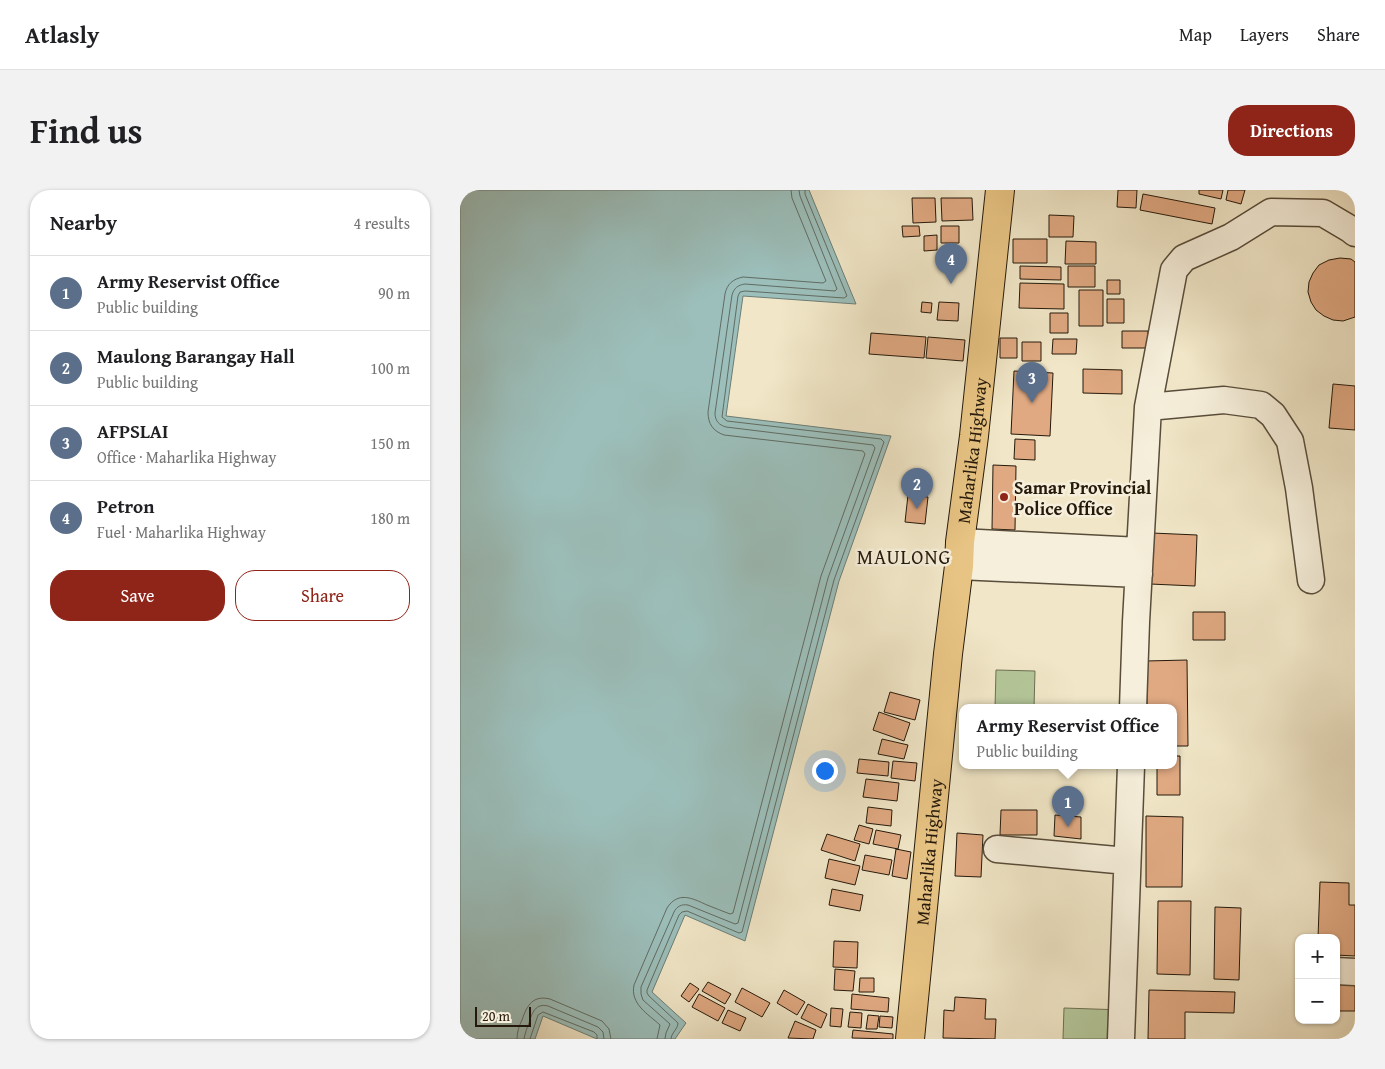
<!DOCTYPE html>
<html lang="en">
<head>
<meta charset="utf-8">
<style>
	:root { --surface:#fff; --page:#f2f2f2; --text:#202124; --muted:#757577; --line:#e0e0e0; --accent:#8f2418 }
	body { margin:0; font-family:"Gentium Book Plus",serif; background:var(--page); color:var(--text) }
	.controls { position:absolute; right:15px; bottom:15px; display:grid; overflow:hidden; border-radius:10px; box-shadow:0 1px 4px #0004 }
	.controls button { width:45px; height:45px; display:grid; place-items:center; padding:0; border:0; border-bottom:1px solid var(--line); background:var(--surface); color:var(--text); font:25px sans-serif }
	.scale { position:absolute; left:15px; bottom:12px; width:56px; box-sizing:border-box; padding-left:5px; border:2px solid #25190b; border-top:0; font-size:14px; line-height:18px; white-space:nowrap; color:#25190b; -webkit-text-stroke:4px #f6efdb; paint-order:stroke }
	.you { position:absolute; left:364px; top:580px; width:18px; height:18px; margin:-12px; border:4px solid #fff; border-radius:50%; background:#1a73e8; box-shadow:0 0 0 8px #1a73e833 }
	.badge { display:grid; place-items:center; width:32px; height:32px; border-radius:50%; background:var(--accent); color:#fff; font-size:16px; font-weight:700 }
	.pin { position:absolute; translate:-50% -41px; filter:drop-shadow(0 1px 2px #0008) }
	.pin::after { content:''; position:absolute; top:26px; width:18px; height:15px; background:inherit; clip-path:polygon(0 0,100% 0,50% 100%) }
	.popup { position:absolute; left:499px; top:514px; width:218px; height:65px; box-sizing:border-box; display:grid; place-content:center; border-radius:10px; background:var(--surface); filter:drop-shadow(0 1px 4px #0005); font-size:16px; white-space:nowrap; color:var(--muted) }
	.popup b { font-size:19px; color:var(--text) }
	.popup::after { content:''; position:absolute; left:50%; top:100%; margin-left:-10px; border:10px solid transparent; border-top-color:var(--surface) }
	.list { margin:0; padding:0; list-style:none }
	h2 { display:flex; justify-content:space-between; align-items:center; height:65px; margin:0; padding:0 20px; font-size:21px }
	h2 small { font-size:16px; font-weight:400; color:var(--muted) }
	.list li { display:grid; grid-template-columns:32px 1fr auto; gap:15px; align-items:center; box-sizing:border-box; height:75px; padding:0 20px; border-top:1px solid var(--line) }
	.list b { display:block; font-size:19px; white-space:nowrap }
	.list p { margin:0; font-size:16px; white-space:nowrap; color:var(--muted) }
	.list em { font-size:16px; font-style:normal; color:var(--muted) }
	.actions { display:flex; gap:10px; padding:15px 20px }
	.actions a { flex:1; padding:11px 0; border:1px solid var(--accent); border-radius:20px; text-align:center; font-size:18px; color:var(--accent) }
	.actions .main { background:var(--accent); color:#fff }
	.map { position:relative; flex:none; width:895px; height:849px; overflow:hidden; border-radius:20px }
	header { display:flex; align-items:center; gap:30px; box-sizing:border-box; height:70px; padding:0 25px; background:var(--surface); border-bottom:1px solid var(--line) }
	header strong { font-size:24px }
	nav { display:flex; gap:28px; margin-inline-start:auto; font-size:18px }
	.intro { display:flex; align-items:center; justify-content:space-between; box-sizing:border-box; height:120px; padding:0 30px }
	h1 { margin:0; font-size:35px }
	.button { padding:12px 22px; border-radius:20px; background:var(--accent); color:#fff; font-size:18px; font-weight:700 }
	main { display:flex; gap:30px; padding:0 30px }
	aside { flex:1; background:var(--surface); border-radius:20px; box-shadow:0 1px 4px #0004 }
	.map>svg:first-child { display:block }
</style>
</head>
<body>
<header>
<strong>Atlasly</strong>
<nav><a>Map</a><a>Layers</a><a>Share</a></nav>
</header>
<div class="intro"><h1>Find us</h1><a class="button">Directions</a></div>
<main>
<aside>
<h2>Nearby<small>4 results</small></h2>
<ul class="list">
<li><span class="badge" style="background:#5c6f8a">1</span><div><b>Army Reservist Office</b><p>Public building</p></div><em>90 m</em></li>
<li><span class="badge" style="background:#5c6f8a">2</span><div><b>Maulong Barangay Hall</b><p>Public building</p></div><em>100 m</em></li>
<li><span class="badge" style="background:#5c6f8a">3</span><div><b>AFPSLAI</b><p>Office · Maharlika Highway</p></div><em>150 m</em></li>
<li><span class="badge" style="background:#5c6f8a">4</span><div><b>Petron</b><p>Fuel · Maharlika Highway</p></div><em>180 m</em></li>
</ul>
<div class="actions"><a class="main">Save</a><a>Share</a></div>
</aside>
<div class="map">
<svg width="895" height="849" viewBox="0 0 895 849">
	<rect width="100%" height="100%" fill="#f1e7c8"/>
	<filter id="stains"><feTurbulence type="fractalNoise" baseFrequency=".004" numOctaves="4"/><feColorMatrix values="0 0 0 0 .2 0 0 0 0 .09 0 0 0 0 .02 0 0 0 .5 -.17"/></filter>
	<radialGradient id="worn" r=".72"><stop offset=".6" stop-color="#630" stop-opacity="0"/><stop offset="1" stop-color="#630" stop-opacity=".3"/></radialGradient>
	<!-- green -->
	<path fill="#b4c79a" stroke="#6c7052" d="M536,480L575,481L574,518H535Z
		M604,818L663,820L662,849H603Z"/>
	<!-- water -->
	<path fill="#9cbfbb" stroke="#6c7d75" d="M0,0H349L396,114L283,106L266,226L431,246L379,391L285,751L225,725L192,802L226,833L215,849H137L83,826L75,849H0Z"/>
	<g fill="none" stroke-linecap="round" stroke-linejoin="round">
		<!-- shore -->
		<path stroke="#606c63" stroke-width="1" d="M57,849C57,842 59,836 62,830C67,815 73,805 90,809L142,831L149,839L151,849
			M64,849C65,843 67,838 69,833C72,822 76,813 88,816L138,837L143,842L144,849
			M70,849L78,825L83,822L134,842L137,845V849
			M197,849L200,835C188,824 170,814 174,795L207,718C218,701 232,708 247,715C255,718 262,721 270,724L273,723L361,386L405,264L403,261L264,245C253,241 248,234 248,222L265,104C267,94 273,89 283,87L363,93L366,91L332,8L331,0
			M205,849L206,843L210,834L183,810L181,804V797L214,722C217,716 222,714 228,715L275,734L278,733L368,388L415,258L413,255L266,237C259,235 255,231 255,223L272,105C274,98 278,95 285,94L375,101L377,99L340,6L339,0
			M211,849C211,843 218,839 218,833L189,806L187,803V800L219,725L222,722L227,721L279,743L282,742L374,390L424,252L421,249L267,231L262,227L278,106L280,102L285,101L384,108L387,106L345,4V0"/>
	</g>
	<!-- building -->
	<path fill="#e0a982" stroke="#25190b" d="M658,0H677L676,18L657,17Z
		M739,0H763L761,9L739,4Z
		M768,0H785L781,14L766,10Z
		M683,4L755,18L752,34L680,20Z
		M452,8H475L476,32L453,33Z
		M481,8H512L513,30L482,31Z
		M589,25L614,26L613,47H589Z
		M442,36H459L460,46L443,47Z
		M481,36H499V53H481Z
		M477,45V60L464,61V46Z
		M553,49H587V73H553Z
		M606,51L636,52V74H605Z
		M880,68L891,69L895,72V127L883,131L873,130L864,126L856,120L851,112L848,102L849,92L853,83L859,75L869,70Z
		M560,76L601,77V90L560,89Z
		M608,76H635V97H608Z
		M647,90H660V104H647Z
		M560,93L604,94V119L559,118Z
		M619,100H643V136H619Z
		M647,109H664V133H647Z
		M462,112L472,113L471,123L461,122Z
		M479,112L499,113L498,131L477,130Z
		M590,123H608V143H590Z
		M662,141H688V158H662Z
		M411,143L466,147L464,168L409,164Z
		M468,147L505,150L503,171L466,168Z
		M540,148H557V168H540Z
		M593,149H617L616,164H592Z
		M562,152H581V171H562Z
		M623,179L662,180V204L623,203Z
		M554,181L593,183L590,246L551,244Z
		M873,194L895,196V240L869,238Z
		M555,249L575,250V270L554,269Z
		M533,275L556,276L555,340L532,339Z
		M448,305L468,307L465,334L445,332Z
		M692,343L737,345L735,396L690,394Z
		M733,422H765V450H733Z
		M727,470L728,556H713V518H687L686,471Z
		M430,502L460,510L455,530L424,522Z
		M419,522L450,533L444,551L413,540Z
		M422,549L448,555L444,569L418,564Z
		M713,566H720V605H697V576H713Z
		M399,569L429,572L428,586L397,583Z
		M433,571L457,573L455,591L431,588Z
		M406,589L439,593L437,611L403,607Z
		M408,617L432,620L431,636L406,633Z
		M541,620H577V645H540Z
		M595,625L621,627V649L594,646Z
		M686,626L723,627L722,697H686Z
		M399,635L413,639L409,654L394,650Z
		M416,640L441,645L438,659L413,654Z
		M497,643L523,645L521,687L495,686Z
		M367,644L400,654L395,671L361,660Z
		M436,659L451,662L447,689L432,686Z
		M405,665L432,670L429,685L402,680Z
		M369,669L400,676L395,695L365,688Z
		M860,692L889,693V715H895V766L876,765V748H858Z
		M372,699L403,705L400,721L369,715Z
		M698,711H731L730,785L697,784Z
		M755,717L781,718L779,790L754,789Z
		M374,751L398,752L397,778L373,777Z
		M375,779L395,781L393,801L374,800Z
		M400,788H414V802H399Z
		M248,792L271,804L265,814L242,801Z
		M230,793L239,799L229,812L221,806Z
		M876,793L895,794V821H876Z
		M282,798L310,813L302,827L275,812Z
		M324,800L345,812L337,825L317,813Z
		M689,800L775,802L774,823L725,822V849H688Z
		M239,804L265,818L258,831L232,817Z
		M392,804L429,808L428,822L391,819Z
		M495,807L526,809L525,829H536L535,849L483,848L484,820L494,821Z
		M348,814L367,824L361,838L341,828Z
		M371,818L383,819L381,837L370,836Z
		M268,820L286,828L280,841L262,833Z
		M390,822L402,823L401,838L388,837Z
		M408,825L419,826L417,839H406Z
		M420,826L433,827L432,838L419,837Z
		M335,831L356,840L353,849L328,848Z
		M393,840L433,844V849L392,848Z"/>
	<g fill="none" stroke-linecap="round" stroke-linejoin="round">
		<!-- minor casing -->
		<g stroke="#584c3a" stroke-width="29">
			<path id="minor" d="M688,217L764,210L801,215L813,225L830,251L839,298L851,390
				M500,352L680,361
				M499,376L679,384
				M673,518L676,432L688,217L714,80L724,68L771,47L811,22L863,23L890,39L895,43
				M537,659L667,671
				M876,781L895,782
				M661,849L671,576"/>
		</g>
		<!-- highway casing -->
		<g stroke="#25190b" stroke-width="30">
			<g id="highway">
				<path id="s1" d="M450,849L488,464L499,376L500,352L514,246L540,0"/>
			</g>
		</g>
		<!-- minor -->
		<use href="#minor" stroke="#f6efdb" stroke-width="26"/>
		<!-- highway -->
		<use href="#highway" stroke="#e8c484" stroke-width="28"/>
	</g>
	<!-- markers -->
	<circle fill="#8f2418" stroke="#f6efdb" stroke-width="2" cx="544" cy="307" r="5"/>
	<g text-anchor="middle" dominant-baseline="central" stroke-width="5" stroke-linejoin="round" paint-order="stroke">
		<!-- street labels -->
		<g font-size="18" fill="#25190b" stroke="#f6efdb">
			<text stroke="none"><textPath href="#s1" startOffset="592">Maharlika Highway</textPath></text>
			<text stroke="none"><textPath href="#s1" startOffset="188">Maharlika Highway</textPath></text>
		</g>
		<!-- poi labels -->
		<g font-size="18" font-weight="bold" fill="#25190b" stroke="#f6efdb" text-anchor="start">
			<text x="554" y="297">Samar Provincial<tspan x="554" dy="21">Police Office</tspan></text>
		</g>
		<!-- quarter labels -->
		<g font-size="20" letter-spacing="1" fill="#25190b" stroke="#f6efdb">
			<text x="444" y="366">MAULONG</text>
		</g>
	</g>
	<rect width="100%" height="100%" filter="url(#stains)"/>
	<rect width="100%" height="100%" fill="url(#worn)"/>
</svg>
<div class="controls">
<button>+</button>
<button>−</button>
</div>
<div class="scale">20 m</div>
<div class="you"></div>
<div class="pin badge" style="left:608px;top:637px;background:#5c6f8a">1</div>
<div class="popup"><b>Army Reservist Office</b>Public building</div>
<div class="pin badge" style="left:457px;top:319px;background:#5c6f8a">2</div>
<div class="pin badge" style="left:572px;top:213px;background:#5c6f8a">3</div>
<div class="pin badge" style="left:491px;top:94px;background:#5c6f8a">4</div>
</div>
</main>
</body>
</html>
